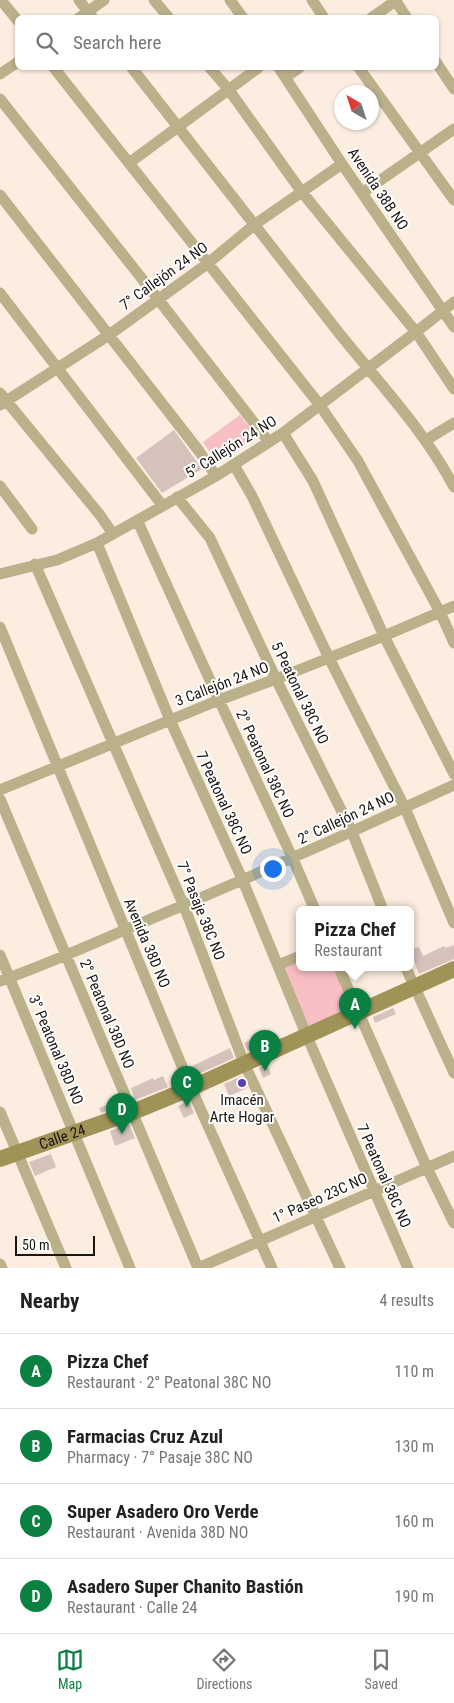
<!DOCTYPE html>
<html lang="en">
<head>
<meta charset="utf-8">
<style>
	:root { --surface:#fff; --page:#f2f2f2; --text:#222; --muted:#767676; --line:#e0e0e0; --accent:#0b8043 }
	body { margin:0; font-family:"Roboto Condensed",sans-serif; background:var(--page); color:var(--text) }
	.compass { position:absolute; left:334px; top:85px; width:45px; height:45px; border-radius:50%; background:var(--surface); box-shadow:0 1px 4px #0004; rotate:321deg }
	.scale { position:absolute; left:15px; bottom:12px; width:80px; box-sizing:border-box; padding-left:5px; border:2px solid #1b1612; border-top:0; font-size:14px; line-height:18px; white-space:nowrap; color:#1b1612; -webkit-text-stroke:4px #fff; paint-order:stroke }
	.you { position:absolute; left:272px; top:868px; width:18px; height:18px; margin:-12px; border:4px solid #fff; border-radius:50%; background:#1a73e8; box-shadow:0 0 0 8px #1a73e833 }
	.badge { display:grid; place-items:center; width:32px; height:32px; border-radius:50%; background:var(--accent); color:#fff; font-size:16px; font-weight:700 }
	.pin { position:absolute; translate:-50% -41px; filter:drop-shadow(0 1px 2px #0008) }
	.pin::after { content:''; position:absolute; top:26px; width:18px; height:15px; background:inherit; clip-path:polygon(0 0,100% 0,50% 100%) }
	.popup { position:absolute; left:296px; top:906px; width:118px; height:65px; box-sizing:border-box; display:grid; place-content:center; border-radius:8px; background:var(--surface); filter:drop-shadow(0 1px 4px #0005); font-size:16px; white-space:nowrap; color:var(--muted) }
	.popup b { font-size:19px; color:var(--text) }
	.popup::after { content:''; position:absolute; left:50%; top:100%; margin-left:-10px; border:10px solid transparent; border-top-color:var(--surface) }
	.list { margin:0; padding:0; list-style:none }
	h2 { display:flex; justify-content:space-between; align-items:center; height:65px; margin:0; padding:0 20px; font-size:21px }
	h2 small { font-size:16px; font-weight:400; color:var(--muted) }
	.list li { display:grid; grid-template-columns:32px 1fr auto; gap:15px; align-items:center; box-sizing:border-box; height:75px; padding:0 20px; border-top:1px solid var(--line) }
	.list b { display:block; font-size:19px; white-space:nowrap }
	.list p { margin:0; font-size:16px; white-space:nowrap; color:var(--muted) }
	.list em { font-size:16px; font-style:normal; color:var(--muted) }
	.icon { flex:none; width:28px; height:28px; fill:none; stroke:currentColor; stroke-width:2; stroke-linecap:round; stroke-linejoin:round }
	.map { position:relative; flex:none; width:454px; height:1268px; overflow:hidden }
	.search { position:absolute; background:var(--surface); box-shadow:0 1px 4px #0004; left:15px; right:15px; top:15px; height:55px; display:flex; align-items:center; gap:12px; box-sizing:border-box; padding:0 18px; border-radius:8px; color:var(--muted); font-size:19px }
	.sheet { height:365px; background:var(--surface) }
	nav { display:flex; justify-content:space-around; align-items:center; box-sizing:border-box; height:70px; border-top:1px solid var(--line); background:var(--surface); font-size:14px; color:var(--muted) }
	nav a { display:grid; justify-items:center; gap:2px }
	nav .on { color:var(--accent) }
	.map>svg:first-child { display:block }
</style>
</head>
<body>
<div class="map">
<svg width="454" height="1268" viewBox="0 0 454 1268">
	<rect width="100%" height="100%" fill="#fbeddf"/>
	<!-- green -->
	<path fill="#f7bec3" d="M240,415L256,435L217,463L203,442Z
		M300,960V968H334L352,1009L309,1030L282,968Z"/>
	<!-- building -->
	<path fill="#d5c2bb" d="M174,430L202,469L162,493L136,458Z
		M454,945V959L419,974L410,950L419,947L423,956L444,946L445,948Z
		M393,1008L396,1014L375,1023L373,1017Z
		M267,1032L271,1041L248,1051L244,1043Z
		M230,1048L234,1058L194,1076L190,1067Z
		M267,1065L271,1074L263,1078L259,1068Z
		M163,1076L168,1087L135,1100L131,1088L153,1078L154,1080Z
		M242,1076L247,1088L229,1096L224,1084Z
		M119,1100L121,1106L101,1113L99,1108Z
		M189,1101L194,1113L184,1118L178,1106Z
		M129,1124L135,1138L115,1146L110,1131Z
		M51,1154L56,1167L35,1176L29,1162Z"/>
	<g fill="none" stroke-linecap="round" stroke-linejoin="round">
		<!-- street -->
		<path stroke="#bab18b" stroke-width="11" d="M1,0L18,21
			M79,0L93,18
			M154,0L169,18
			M230,0L243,18
			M312,0L324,18
			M395,0L407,18
			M79,18L104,0
			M371,18L397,0
			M436,62L454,89
			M54,68L319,404L358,461L440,612L454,643
			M132,68C201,156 270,245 339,333C379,383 424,430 454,487
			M210,68L229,90L301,191L416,332L454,389
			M279,68L342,164L454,327
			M359,68L454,200
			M0,74L18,62
			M286,77L299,68
			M0,99L158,299L269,442
			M129,163L258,68
			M362,193L454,129
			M0,195L199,451L216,476
			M0,293L162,505
			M0,393L100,515L113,534
			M0,405L109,335L207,264L254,225L342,164
			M283,433L313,481L384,636L454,774
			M426,440L454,423
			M234,465L252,496L329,658L405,808L454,923
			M0,486L32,529
			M177,497L210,538L276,679L352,832L383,910
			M138,522L219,700L293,859L315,910
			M97,543L170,720L243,881L306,1034L408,1268
			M35,564L184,906L244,1063L340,1268
			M0,574L57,560L97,543L216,476L283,433L416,332L454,302
			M0,627L191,1088L272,1268
			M0,790L219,700L276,679L384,636L454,606
			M0,799L198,1268
			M0,955L130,1268
			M278,965L300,956
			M339,968L427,1168L454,1223
			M406,968L454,1073
			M0,981C43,966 85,947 127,929C237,883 346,835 454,785
			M0,1112L66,1268
			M0,1264L2,1268
			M198,1268L454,1156"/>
		<!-- secondary -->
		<path stroke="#a09358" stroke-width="16" id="s1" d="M0,1159L133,1112L191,1088L454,969"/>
	</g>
	<!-- markers -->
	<circle fill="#5d3db5" stroke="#fff" stroke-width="2" cx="242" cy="1083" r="5"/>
	<g text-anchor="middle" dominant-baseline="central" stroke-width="4" stroke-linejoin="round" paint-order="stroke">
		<!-- street labels -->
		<g font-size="15" fill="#1b1612" stroke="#fff">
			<text transform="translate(378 189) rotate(56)">Avenida 38B NO</text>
			<text transform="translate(164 276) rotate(-36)">7° Callejón 24 NO</text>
			<text transform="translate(231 447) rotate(-32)">5° Callejón 24 NO</text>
			<text transform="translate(222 684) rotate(-21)">3 Callejón 24 NO</text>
			<text transform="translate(300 693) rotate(64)">5 Peatonal 38C NO</text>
			<text transform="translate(265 764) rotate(65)">2° Peatonal 38C NO</text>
			<text transform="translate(224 803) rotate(65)">7 Peatonal 38C NO</text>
			<text transform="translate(346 818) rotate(-25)">2° Callejón 24 NO</text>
			<text transform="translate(201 911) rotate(68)">7° Pasaje 38C NO</text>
			<text transform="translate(147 943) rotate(67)">Avenida 38D NO</text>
			<text transform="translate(107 1014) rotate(67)">2° Peatonal 38D NO</text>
			<text transform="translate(56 1050) rotate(67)">3° Peatonal 38D NO</text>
			<text stroke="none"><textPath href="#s1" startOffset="66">Calle 24</textPath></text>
			<text transform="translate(384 1176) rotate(66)">7 Peatonal 38C NO</text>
			<text transform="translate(320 1198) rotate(-24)">1° Paseo 23C NO</text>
		</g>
		<!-- poi labels -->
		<g font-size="15" fill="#1b1612" stroke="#fff">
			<text x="242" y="1100">Imacén<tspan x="242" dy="17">Arte Hogar</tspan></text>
		</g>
	</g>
</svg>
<svg class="compass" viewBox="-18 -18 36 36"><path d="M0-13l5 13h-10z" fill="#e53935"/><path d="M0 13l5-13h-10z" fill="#767676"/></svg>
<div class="scale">50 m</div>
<div class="you"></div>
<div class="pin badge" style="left:355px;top:1029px">A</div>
<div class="popup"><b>Pizza Chef</b>Restaurant</div>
<div class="pin badge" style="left:265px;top:1071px">B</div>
<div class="pin badge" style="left:187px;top:1107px">C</div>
<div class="pin badge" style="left:122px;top:1134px">D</div>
<div class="search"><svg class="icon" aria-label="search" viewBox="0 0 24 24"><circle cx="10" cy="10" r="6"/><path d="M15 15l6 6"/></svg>Search here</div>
</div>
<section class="sheet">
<h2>Nearby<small>4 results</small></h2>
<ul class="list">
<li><span class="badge">A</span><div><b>Pizza Chef</b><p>Restaurant · 2° Peatonal 38C NO</p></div><em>110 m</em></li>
<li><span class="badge">B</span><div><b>Farmacias Cruz Azul</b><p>Pharmacy · 7° Pasaje 38C NO</p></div><em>130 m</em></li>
<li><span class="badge">C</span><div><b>Super Asadero Oro Verde</b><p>Restaurant · Avenida 38D NO</p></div><em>160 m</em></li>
<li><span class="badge">D</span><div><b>Asadero Super Chanito Bastión</b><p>Restaurant · Calle 24</p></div><em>190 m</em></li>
</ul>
</section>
<nav>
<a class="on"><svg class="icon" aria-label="map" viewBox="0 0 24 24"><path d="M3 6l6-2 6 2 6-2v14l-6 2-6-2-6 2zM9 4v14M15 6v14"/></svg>Map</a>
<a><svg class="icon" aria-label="directions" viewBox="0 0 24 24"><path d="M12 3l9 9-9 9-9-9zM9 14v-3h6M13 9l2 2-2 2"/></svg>Directions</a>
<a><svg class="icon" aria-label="saved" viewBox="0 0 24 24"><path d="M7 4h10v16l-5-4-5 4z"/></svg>Saved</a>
</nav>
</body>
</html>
